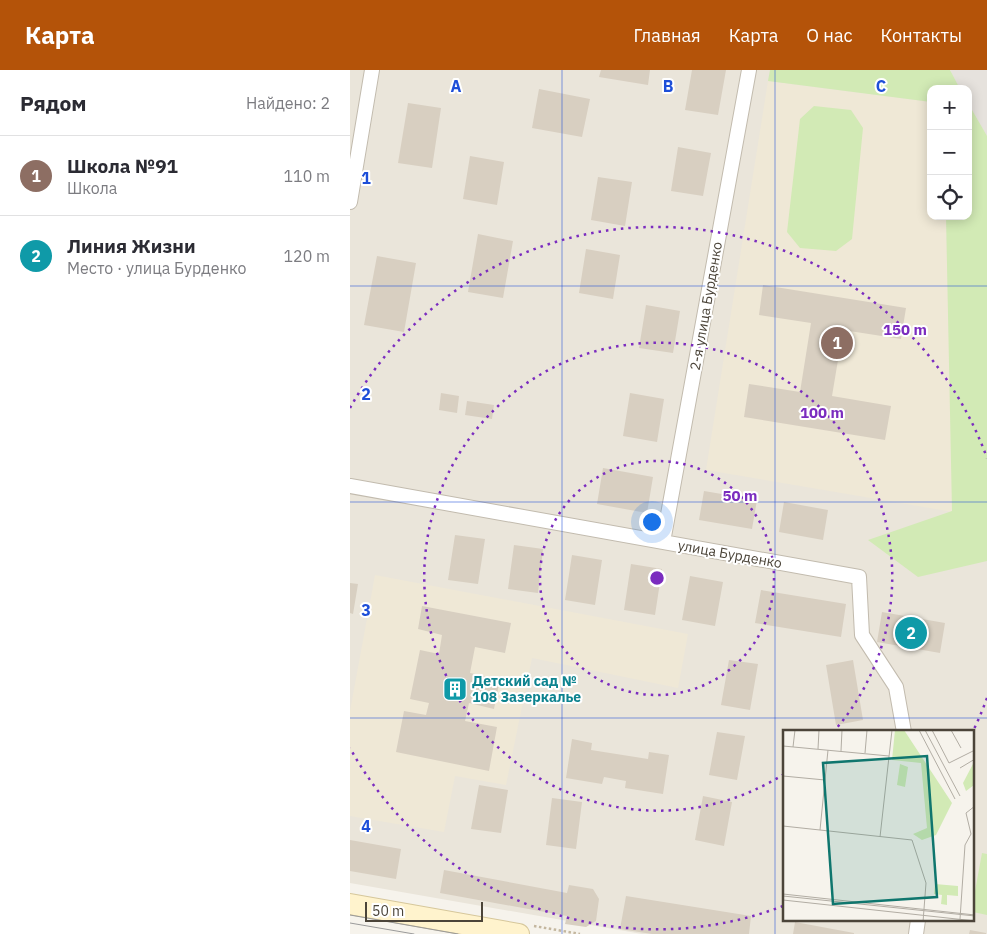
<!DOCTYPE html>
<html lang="ru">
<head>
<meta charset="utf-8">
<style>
	:root { --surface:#fff; --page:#f2f2f3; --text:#2b2b33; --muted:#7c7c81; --line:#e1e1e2; --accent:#b45309 }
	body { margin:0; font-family:"IBM Plex Sans",sans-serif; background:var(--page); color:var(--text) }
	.controls { position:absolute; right:15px; top:15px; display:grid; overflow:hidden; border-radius:10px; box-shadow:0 2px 12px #0003 }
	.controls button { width:45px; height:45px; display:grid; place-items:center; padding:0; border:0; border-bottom:1px solid var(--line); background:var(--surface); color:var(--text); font:25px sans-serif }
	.scale { position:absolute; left:15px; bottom:12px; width:118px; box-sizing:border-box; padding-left:5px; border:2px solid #4b4439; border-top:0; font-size:14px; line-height:18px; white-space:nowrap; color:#4b4439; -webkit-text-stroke:4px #fff; paint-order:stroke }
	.you { position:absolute; left:301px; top:451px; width:18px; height:18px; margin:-12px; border:4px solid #fff; border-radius:50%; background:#1a73e8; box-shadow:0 0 0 8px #1a73e833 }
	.badge { display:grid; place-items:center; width:32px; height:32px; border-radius:50%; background:var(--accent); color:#fff; font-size:16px; font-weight:700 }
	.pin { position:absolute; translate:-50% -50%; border:2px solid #fff; box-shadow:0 1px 5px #0006 }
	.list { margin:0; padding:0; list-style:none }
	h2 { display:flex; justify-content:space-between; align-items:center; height:65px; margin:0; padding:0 20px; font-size:21px }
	h2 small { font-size:16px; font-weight:400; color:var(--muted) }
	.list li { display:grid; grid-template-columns:32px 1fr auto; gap:15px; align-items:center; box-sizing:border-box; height:80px; padding:0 20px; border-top:1px solid var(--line) }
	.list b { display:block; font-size:19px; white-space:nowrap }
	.list p { margin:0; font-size:16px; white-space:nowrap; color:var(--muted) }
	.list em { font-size:16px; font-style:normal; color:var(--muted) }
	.icon { flex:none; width:28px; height:28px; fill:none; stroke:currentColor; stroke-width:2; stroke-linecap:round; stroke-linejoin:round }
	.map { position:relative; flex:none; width:637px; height:864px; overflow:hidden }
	header { display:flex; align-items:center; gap:30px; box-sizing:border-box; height:70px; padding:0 25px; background:var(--accent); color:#fff }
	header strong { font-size:24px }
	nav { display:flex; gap:28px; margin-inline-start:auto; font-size:18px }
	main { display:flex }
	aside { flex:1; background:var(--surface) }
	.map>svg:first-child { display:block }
</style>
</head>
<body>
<header>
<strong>Карта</strong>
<nav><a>Главная</a><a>Карта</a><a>О нас</a><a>Контакты</a></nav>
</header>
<main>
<aside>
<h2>Рядом<small>Найдено: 2</small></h2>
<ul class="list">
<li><span class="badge" style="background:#8d6e63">1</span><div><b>Школа №91</b><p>Школа</p></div><em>110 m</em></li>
<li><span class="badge" style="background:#0f9aa8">2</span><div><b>Линия Жизни</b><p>Место · улица Бурденко</p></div><em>120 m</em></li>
</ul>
</aside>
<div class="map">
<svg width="637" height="864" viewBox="0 0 637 864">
	<rect width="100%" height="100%" fill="#f6f3ec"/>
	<!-- residential -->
	<path fill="#eae5da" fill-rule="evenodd" d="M0,0H564L582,3L625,0L637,26V864H292L0,813ZM581,19H618V146H581ZM434,662H623V850H434Z"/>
	<!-- industrial -->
	<path fill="#e6e2dd" d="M600,0H637V66L618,33V19H610Z"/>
	<!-- education -->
	<path fill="#efe8d6" d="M418,11L581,32V146H596L603,442L356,400Z
		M25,505L338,564L328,618L182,588L156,715L105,706L94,762L0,746V641Z"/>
	<!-- green -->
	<path fill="#d2eab5" d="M420,0H600L610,19H581V32L418,11Z
		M618,33L637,66V491L568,507L518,470L602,441L596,146H618Z
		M464,36L501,40L513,58L502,169L486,181L450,178L437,162L450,49Z
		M632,783L637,784V845L623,842V832Z"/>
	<!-- building -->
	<path fill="#d8cfc1" d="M251,0H300L298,15L249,7Z
		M342,0H376L368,45L335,40Z
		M189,19L240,29L232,67L182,58Z
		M58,33L91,38L82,98L48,93Z
		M328,77L361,83L353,126L321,121Z
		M120,86L154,92L147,135L113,129Z
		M248,107L282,112L275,156L241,150Z
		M128,164L163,171L153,228L118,222Z
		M236,179L270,185L263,229L229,223Z
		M27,186L66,193L54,262L14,255Z
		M413,215L556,238L551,269L493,260L482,326L541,336L535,370L394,347L399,314L450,322L461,253L409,245Z
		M296,235L330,241L323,283L289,278Z
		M91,323L109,326L107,343L89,340Z
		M280,323L314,329L307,372L273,366Z
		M117,331L144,335L142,349L115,345Z
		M253,398L303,407L297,443L247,434Z
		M354,421L407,430L402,459L349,450Z
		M434,432L478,440L473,470L429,462Z
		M105,465L135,469L128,514L98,510Z
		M164,475L193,479L188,523L158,519Z
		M222,485L252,490L245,535L215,530Z
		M281,494L312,499L305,545L274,540Z
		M340,506L373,512L365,556L332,550Z
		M0,513L8,514L3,544L0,543Z
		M411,520L496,534L491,567L405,553Z
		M72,536L161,553L155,583L125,577L120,603L150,609L144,639L119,633L115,651L147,657L139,701L46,682L54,641L76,645L79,633L60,629L70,580L89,584L92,565L68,559Z
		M532,542L595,553L590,583L527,572Z
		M379,590L408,594L400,640L371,635Z
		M503,590L513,650L486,655L476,595Z
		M367,662L395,666L387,710L359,705Z
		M222,669L242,673L241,680L298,689L299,682L319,685L313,724L275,718L276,711L254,707L252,714L216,708Z
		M129,715L158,720L151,763L121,759Z
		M353,726L382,732L374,776L345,770Z
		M202,728L232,732L226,779L196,775Z
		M0,770L51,779L46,809L0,801Z
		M94,800L217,823L219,815L243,819L249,829L246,851L236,857L215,854L217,846L90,823Z
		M276,826L401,846L399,864H302L270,859Z
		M445,852L504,863V864H443Z
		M620,860L636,863V864H619Z"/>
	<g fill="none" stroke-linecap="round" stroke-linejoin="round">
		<!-- street casing -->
		<g stroke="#c2bbae" stroke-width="16">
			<path id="street" d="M0,132L22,0
				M0,416L509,507L512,565L546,617L554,662
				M313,472L399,0
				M566,864L568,850"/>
		</g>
		<!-- secondary casing -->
		<g stroke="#d6c79b" stroke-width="22">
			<path id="secondary" d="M0,834L169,864"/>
		</g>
		<!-- path -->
		<path stroke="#c4b79f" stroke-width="2.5" stroke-dasharray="2.5 2.5" stroke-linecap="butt" d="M184,856L230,864"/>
		<!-- street -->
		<use href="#street" stroke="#fff" stroke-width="14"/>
		<!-- secondary -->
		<use href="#secondary" stroke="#fff3cd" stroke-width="20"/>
		<!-- tram -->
		<path stroke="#9a9a9a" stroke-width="1" d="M0,845L108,864
			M0,853L64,864"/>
	</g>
	<!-- grid -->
	<path fill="none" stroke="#1d4ed8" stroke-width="1" stroke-opacity="0.55" d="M212,0V864M425,0V864M0,216H637M0,432H637M0,648H637"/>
	<!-- distance rings -->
	<g fill="none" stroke="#7b2cbf" stroke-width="2.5" stroke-dasharray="2.5 5">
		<circle cx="307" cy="508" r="117"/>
		<path d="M434 704A234 234 0 1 1 485 660"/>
		<path d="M637 628A351 351 0 0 1 624 659M433 836A351 351 0 0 1 0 678M0 338A351 351 0 0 1 637 388"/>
	</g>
	<!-- icons -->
	<defs>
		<g id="building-square" transform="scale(1.25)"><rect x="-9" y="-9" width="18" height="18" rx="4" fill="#0f9aa8" stroke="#fff"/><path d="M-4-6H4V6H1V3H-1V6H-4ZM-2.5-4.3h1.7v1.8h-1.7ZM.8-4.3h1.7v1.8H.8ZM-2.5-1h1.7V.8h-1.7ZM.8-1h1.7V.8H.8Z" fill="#fff"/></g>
	</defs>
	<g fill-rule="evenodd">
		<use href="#building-square" x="105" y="619"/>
	</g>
	<g text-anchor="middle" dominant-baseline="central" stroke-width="4" stroke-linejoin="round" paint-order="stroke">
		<!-- street labels -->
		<g font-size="14" fill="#4b4439" stroke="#fff">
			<text transform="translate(356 236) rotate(-80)">2-я улица Бурденко</text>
			<text transform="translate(380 484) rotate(10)">улица Бурденко</text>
		</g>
		<!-- culture labels -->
		<g font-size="14" font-weight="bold" fill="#0d838f" stroke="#fff" text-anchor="start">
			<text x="122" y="611">Детский сад №<tspan x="122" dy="16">108 Зазеркалье</tspan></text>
		</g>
	</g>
	<!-- overview -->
	<g transform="translate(433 660)">
		<rect width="191" height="191" fill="#f6f3ec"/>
		<path d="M112,0H121L169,73L153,105L139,110L130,104L144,98L138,33L109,30ZM191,32V55L183,61L180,53ZM117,34L125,37L122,57L114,55ZM152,154L175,156V166L164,165V175L158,174L159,165L151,164Z" fill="#d2eab5"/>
		<path fill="none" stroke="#b2ada4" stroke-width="1" d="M136,0L172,69M142,0L177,66M149,0L166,33L192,20M168,0L178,18M0,16L106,26M10,17L12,0M35,19L36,0M58,21L59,0M82,23L84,0M177,38L192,29M0,46L42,50M0,96L129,110L143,153L140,192M37,100L45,20M97,107L109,0M0,164L192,185M0,166L192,186M0,170L192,191M177,189L182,115L188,104L183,83L192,76"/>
		<path fill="#0f766e" fill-opacity="0.15" stroke="#0f766e" stroke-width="2.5" d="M144,26L154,167L50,174L40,33Z"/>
		<rect width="191" height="191" fill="none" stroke="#4b4439" stroke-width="2.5"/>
	</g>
	<g font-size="16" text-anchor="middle" font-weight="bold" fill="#1d4ed8" stroke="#fff" stroke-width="4" stroke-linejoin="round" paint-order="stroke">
		<text x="106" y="22">A</text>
		<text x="318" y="22">B</text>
		<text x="531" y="22">C</text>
		<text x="16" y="114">1</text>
		<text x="16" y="330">2</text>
		<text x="16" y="546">3</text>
		<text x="16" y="762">4</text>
	</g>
	<circle cx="307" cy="508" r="8" fill="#7b2cbf" stroke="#fff" stroke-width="2.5"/>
	<g font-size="15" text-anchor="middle" font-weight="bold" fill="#7b2cbf" stroke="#fff" stroke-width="4" stroke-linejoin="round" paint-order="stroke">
		<text x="555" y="265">150 m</text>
		<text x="472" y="348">100 m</text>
		<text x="390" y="431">50 m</text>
	</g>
</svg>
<div class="controls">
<button>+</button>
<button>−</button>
<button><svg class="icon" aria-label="locate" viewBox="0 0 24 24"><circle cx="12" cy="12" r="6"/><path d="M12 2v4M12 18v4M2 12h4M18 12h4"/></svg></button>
</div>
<div class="scale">50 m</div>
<div class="you"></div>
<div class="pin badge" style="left:487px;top:273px;background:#8d6e63">1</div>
<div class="pin badge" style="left:561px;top:563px;background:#0f9aa8">2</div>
</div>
</main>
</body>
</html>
